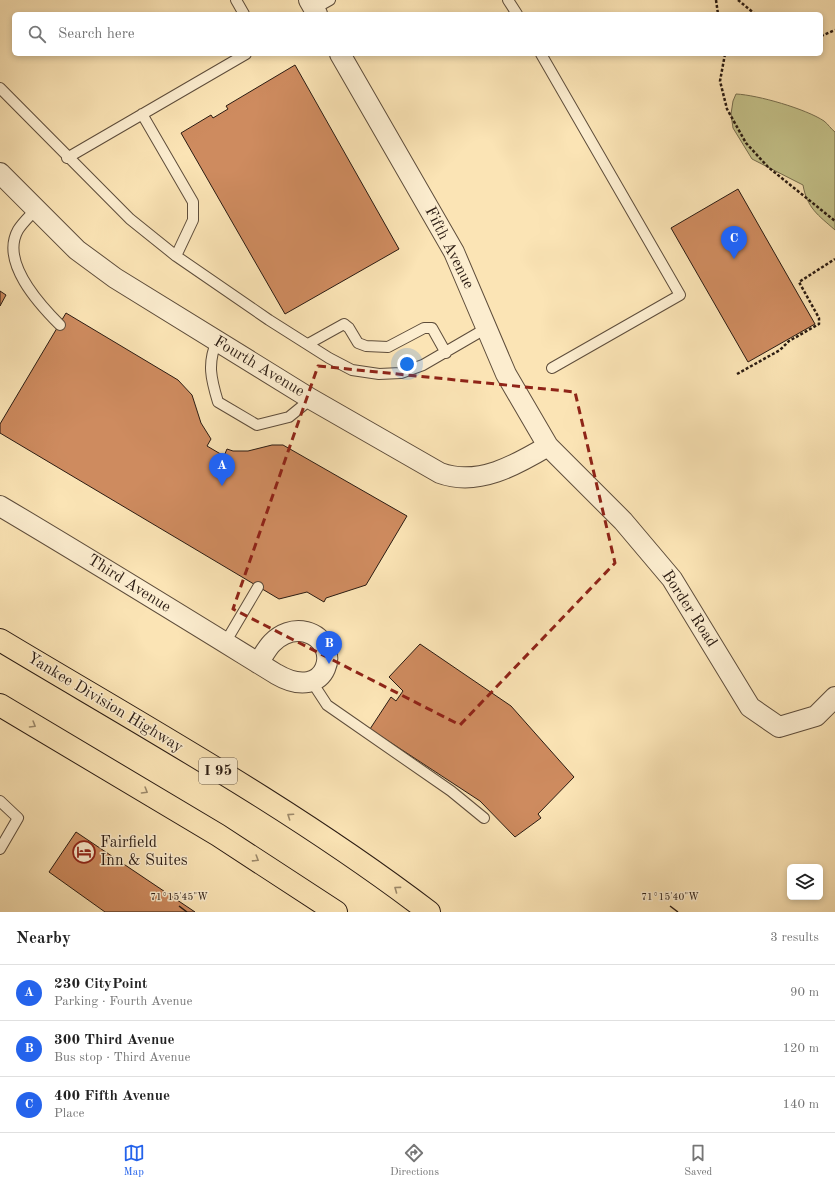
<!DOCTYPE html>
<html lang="en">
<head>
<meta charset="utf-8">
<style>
	:root { --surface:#fff; --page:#f6f6f6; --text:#222; --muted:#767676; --line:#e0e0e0; --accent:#2563eb }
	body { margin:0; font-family:"Old Standard TT",serif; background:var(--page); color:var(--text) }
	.controls { position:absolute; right:12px; bottom:12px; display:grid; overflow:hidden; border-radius:6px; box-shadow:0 2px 6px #0003 }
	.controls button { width:36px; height:36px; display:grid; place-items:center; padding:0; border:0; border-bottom:1px solid var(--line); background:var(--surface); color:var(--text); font:20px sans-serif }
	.you { position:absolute; left:407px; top:364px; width:14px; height:14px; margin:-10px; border:3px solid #fff; border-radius:50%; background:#1a73e8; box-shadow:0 0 0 6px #1a73e833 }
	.badge { display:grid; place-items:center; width:26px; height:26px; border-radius:50%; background:var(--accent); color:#fff; font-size:13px; font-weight:700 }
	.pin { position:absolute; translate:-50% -33px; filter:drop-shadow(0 1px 2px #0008) }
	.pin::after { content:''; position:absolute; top:21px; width:14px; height:12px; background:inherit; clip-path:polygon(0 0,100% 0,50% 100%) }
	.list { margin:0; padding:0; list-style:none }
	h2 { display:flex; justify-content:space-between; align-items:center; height:52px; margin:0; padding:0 16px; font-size:17px }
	h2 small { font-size:13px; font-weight:400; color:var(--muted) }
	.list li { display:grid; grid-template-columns:26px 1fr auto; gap:12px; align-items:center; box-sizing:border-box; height:56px; padding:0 16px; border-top:1px solid var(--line) }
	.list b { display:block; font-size:15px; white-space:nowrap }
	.list p { margin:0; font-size:13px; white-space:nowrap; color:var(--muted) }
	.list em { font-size:13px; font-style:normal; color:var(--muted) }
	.icon { flex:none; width:22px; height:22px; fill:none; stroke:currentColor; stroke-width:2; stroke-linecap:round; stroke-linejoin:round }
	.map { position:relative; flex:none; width:835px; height:912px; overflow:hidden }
	.search { position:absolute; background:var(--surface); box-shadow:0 2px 6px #0003; left:12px; right:12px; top:12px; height:44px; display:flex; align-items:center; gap:10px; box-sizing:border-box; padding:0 14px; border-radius:6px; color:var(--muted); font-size:15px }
	.sheet { height:220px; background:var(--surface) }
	nav { display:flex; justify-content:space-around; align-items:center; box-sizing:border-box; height:56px; border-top:1px solid var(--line); background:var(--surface); font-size:11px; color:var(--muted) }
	nav a { display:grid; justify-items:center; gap:2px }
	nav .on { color:var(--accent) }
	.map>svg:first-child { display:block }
</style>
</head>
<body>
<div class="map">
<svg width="835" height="912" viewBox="0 0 835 912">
	<rect width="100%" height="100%" fill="#fbe4b5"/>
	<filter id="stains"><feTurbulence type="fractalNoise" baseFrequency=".005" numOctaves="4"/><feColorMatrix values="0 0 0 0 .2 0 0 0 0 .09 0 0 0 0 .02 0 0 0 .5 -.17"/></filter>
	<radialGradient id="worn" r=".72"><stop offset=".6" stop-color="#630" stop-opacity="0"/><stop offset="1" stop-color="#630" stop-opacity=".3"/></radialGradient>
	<!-- green -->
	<path fill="#c4c28a" stroke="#776e4e" d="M736,94C758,95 806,109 824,121C828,124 831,129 835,132V230C818,215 807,208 803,185L752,159L733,128L731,114L733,101Z"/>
	<!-- building -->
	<path fill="#ce8b5f" stroke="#2a1b12" d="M295,65L399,249L285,314L181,133L211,115L213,118L228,109L226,106Z
		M738,189L815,324L748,362L671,228Z
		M0,291L6,295L0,306Z
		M66,313L178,380L192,395L201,423L211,439L207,446L224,456L227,449L233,451H248L272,445H283L407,516L366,585L326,598L324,602L307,592L279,599L0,433V424Z
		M420,644L511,706L574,777L538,814L541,818L515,837L480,801L370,729L391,697L396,701L403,691L389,677Z
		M76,832L195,912H105L49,872Z"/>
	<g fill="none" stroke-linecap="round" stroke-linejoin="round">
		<!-- lane casing -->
		<g stroke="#5e4d3b" stroke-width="12">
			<path id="lane" d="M236,0L244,14
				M508,0L517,14
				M314,9L330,0
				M541,54L680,295L552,368
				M0,88L130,219L176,256
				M142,114L193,202V220L176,256L269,320L329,358L352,370L379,374L401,373L423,365L485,329
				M67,158L246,54
				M36,209C31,215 23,222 18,230C0,262 39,304 60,325
				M217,341C207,363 211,379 218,402L257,425L289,417L311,399
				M308,344L344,324L349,328L358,343L366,346L388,347L424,328H432L446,353
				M225,643L258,587
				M312,682L327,705L451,791L484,818
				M0,801L18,818L0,849"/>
		</g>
		<!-- street casing -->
		<g stroke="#5e4d3b" stroke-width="22">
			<path id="street" d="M309,0L317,14
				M340,54L454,252L506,374L548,446L623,521L672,579L750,707L779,727L816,716L835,697
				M0,173L77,250L115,278L311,399L440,473C478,487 516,465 548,446
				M0,506C93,561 185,618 276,674C329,705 344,642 306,632C293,629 281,634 272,643C267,648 263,656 258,663"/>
		</g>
		<!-- highway casing -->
		<g stroke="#2a1b12" stroke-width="24">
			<path id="highway" d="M0,640C145,727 294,809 429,912
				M0,705L218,835L336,912"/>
		</g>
		<!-- path -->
		<path stroke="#2a1b12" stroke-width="2.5" stroke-dasharray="3 2" stroke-linecap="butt" d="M716,0L718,14
			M738,0L755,14
			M821,36L835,30
			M725,54L720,81L727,109L746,143L768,167L835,221
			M737,374L780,350L789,341L819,324V318L799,282L835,259"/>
		<!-- lane -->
		<use href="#lane" stroke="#fcedcf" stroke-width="10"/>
		<!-- street -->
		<use href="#street" stroke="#fcedcf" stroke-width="20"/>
		<!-- highway -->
		<use href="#highway" stroke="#fbe4b5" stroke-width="22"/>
	</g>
	<!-- one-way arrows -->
	<defs><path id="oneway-chevron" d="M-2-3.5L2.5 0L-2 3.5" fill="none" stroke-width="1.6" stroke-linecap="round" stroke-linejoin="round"/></defs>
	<g stroke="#9d8a6c">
		<use href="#oneway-chevron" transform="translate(33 725) rotate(31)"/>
		<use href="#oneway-chevron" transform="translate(145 791) rotate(31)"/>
		<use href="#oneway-chevron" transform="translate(290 816) rotate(-146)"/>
		<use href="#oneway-chevron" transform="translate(256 859) rotate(32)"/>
		<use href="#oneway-chevron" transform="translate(397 889) rotate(-144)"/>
	</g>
	<!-- marked area -->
	<path fill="none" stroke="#8f2418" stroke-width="3" stroke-dasharray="8 5" stroke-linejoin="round" d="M318,366L575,392L615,563L460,725L233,609Z"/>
	<!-- ticks -->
	<path fill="none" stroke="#2a1b12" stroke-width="1.5" d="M179,906L187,912M670,906L678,912"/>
	<!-- icons -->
	<defs>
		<g id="hotel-ring" transform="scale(1.15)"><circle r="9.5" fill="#fcedcf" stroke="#8f2418" stroke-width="1.5"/><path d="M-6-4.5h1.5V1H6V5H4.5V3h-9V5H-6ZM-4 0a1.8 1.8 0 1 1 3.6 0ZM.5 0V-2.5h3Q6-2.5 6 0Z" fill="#8f2418"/></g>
	</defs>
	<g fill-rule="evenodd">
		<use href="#hotel-ring" x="84" y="852"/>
	</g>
	<g text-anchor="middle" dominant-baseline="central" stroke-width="3" stroke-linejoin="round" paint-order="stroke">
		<!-- shield labels -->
		<rect fill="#fcedcf" stroke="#695a4b" stroke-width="1" x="199" y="758" width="38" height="26" rx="3"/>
		<g font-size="15" font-weight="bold" fill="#2a1b12">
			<text x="218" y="771">I 95</text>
		</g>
		<!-- street labels -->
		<g font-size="16" fill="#2a1b12" stroke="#fcedcf">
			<text transform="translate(449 248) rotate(63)">Fifth Avenue</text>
			<text transform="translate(259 367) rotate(31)">Fourth Avenue</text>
			<text transform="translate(129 584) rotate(32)">Third Avenue</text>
			<text transform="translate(689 609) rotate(57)">Border Road</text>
			<text transform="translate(105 703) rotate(31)">Yankee Division Highway</text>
		</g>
		<!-- poi labels -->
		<g font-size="16" fill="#2a1b12" stroke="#fcedcf" text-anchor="start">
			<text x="100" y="843">Fairfield<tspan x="100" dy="18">Inn &amp; Suites</tspan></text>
		</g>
	</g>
	<g font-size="10" text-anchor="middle" fill="#2a1b12" stroke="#fcedcf" stroke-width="3" stroke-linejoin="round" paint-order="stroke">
		<text x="179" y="900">71°15'45"W</text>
		<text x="670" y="900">71°15'40"W</text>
	</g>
	<rect width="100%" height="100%" filter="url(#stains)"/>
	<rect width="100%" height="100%" fill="url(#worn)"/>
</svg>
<div class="controls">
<button><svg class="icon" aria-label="layers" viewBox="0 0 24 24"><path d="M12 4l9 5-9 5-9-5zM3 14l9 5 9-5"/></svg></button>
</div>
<div class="you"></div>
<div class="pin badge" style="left:222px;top:486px">A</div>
<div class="pin badge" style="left:329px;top:664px">B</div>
<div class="pin badge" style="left:734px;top:259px">C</div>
<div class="search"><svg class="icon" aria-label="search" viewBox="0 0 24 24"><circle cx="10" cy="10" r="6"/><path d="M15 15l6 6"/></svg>Search here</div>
</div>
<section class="sheet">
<h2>Nearby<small>3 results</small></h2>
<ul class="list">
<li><span class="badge">A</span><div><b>230 CityPoint</b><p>Parking · Fourth Avenue</p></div><em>90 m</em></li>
<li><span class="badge">B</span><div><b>300 Third Avenue</b><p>Bus stop · Third Avenue</p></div><em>120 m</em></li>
<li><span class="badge">C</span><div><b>400 Fifth Avenue</b><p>Place</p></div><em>140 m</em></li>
</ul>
</section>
<nav>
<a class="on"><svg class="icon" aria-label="map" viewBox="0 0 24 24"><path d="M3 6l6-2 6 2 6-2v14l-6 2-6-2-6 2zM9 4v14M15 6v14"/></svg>Map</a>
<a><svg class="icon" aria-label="directions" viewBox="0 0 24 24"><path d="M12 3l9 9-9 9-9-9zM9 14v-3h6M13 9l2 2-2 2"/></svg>Directions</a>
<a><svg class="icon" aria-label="saved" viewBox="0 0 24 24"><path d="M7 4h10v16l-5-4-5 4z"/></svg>Saved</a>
</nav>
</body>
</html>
